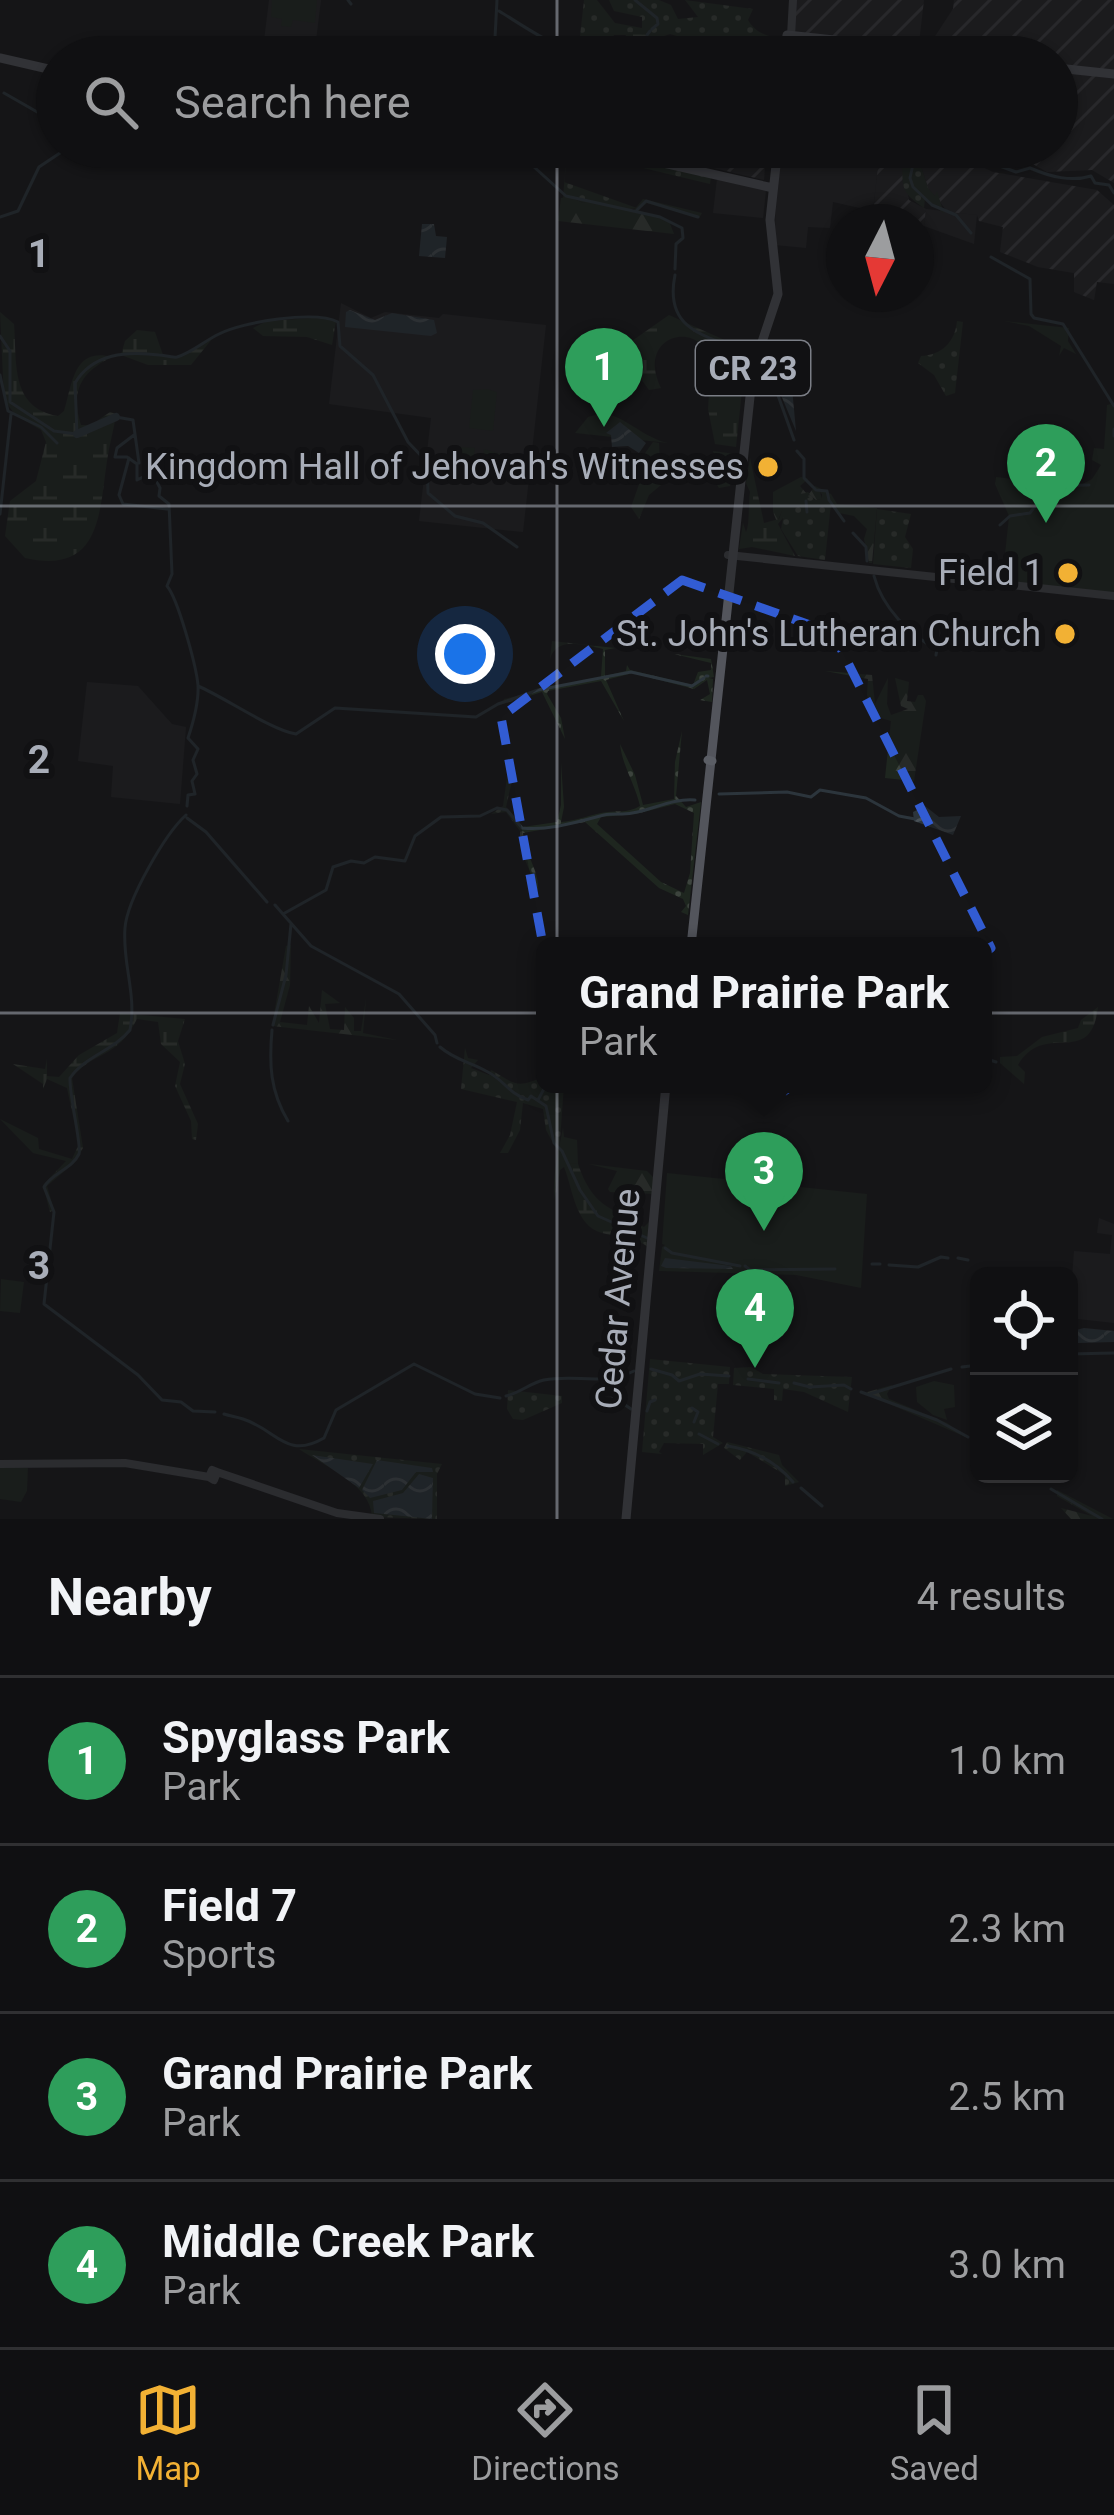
<!DOCTYPE html>
<html lang="en">
<head>
<meta charset="utf-8">
<style>
	:root { --surface:#101012; --page:#1e1e20; --text:#f1f3f6; --muted:#9c9d9f; --line:#303032; --accent:#f2b134 }
	body { margin:0; font-family:Roboto,sans-serif; background:var(--page); color:var(--text) }
	.controls { position:absolute; right:36px; bottom:36px; display:grid; overflow:hidden; border-radius:18px; box-shadow:0 3px 9px #0004 }
	.controls button { width:108px; height:108px; display:grid; place-items:center; padding:0; border:0; border-bottom:3px solid var(--line); background:var(--surface); color:var(--text); font:60px sans-serif }
	.compass { position:absolute; left:826px; top:204px; width:108px; height:108px; border-radius:50%; background:var(--surface); box-shadow:0 3px 9px #0004; rotate:186deg }
	.you { position:absolute; left:465px; top:654px; width:42px; height:42px; margin:-30px; border:9px solid #fff; border-radius:50%; background:#1a73e8; box-shadow:0 0 0 18px #1a73e833 }
	.badge { display:grid; place-items:center; width:78px; height:78px; border-radius:50%; background:var(--accent); color:#fff; font-size:39px; font-weight:700 }
	.pin { position:absolute; translate:-50% -99px; filter:drop-shadow(0 3px 6px #0008) }
	.pin::after { content:''; position:absolute; top:63px; width:42px; height:36px; background:inherit; clip-path:polygon(0 0,100% 0,50% 100%) }
	.popup { position:absolute; left:536px; top:937px; width:456px; height:156px; box-sizing:border-box; display:grid; place-content:center; border-radius:18px; background:var(--surface); filter:drop-shadow(0 3px 9px #0005); font-size:39px; white-space:nowrap; color:var(--muted) }
	.popup b { font-size:45px; color:var(--text) }
	.popup::after { content:''; position:absolute; left:50%; top:100%; margin-left:-24px; border:24px solid transparent; border-top-color:var(--surface) }
	.list { margin:0; padding:0; list-style:none }
	h2 { display:flex; justify-content:space-between; align-items:center; height:156px; margin:0; padding:0 48px; font-size:51px }
	h2 small { font-size:39px; font-weight:400; color:var(--muted) }
	.list li { display:grid; grid-template-columns:78px 1fr auto; gap:36px; align-items:center; box-sizing:border-box; height:168px; padding:0 48px; border-top:3px solid var(--line) }
	.list b { display:block; font-size:45px; white-space:nowrap }
	.list p { margin:0; font-size:39px; white-space:nowrap; color:var(--muted) }
	.list em { font-size:39px; font-style:normal; color:var(--muted) }
	.icon { flex:none; width:66px; height:66px; fill:none; stroke:currentColor; stroke-width:2; stroke-linecap:round; stroke-linejoin:round }
	.map { position:relative; flex:none; width:1114px; height:1519px; overflow:hidden }
	.search { position:absolute; background:var(--surface); box-shadow:0 3px 9px #0004; left:36px; right:36px; top:36px; height:132px; display:flex; align-items:center; gap:30px; box-sizing:border-box; padding:0 42px; border-radius:66px; color:var(--muted); font-size:45px }
	.sheet { height:828px; background:var(--surface) }
	nav { display:flex; justify-content:space-around; align-items:center; box-sizing:border-box; height:168px; border-top:3px solid var(--line); background:var(--surface); font-size:33px; color:var(--muted) }
	nav a { display:grid; justify-items:center; gap:6px }
	nav .on { color:var(--accent) }
	.map>svg:first-child { display:block }
</style>
</head>
<body>
<div class="map">
<svg width="1114" height="1519" viewBox="0 0 1114 1519">
	<defs>
		<pattern id="industrial-furrows" width="10" height="10" patternUnits="userSpaceOnUse" patternTransform="scale(3)"><rect width="10" height="10" fill="#222225"/><path d="M-1 1l2-2M0 10L10 0M9 11l2-2" fill="none" stroke="#3f3f43"/></pattern>
		<pattern id="grass-dots" width="8" height="8" patternUnits="userSpaceOnUse" patternTransform="scale(3)"><rect width="8" height="8" fill="#1e261f"/><path d="M2 2h.1M6 6h.1" fill="none" stroke="#3c433d" stroke-width="1.8" stroke-linecap="round"/></pattern>
		<pattern id="forest-firs" width="22" height="20" patternUnits="userSpaceOnUse" patternTransform="scale(3)"><rect width="22" height="20" fill="#1e261f"/><path d="M5 1l3.5 6h-7zM16 11l3.5 6h-7z" fill="#3c433d"/></pattern>
		<pattern id="wetland-marsh" width="20" height="14" patternUnits="userSpaceOnUse" patternTransform="scale(3)"><rect width="20" height="14" fill="#1e261f"/><path d="M1 5h8M5 5V1M11 12h8M15 12V8" fill="none" stroke="#3c433d"/></pattern>
		<pattern id="water-waves" width="16" height="10" patternUnits="userSpaceOnUse" patternTransform="scale(3)"><rect width="16" height="10" fill="#2c353c"/><path d="M0 5q4-4 8 0t8 0" fill="none" stroke="#485056"/></pattern>
	</defs>
	<rect width="100%" height="100%" fill="#161618"/>
	<!-- built -->
	<path fill="#222225" d="M269,0H321L314,57H262Z
		M776,147L880,149L873,211L833,202L830,228L808,227L806,248L775,245Z
		M717,179L766,190L763,218L713,213Z
		M926,209L977,215L974,244L924,226Z
		M341,303L371,318L385,312L439,318L443,314L546,325L523,532L419,521L431,418L329,404Z
		M87,682L138,686L172,724L186,727L180,804L111,797L113,766L78,761Z
		M1099,1218L1114,1224V1323L1069,1318L1074,1251L1110,1254L1112,1235L1097,1233Z"/>
	<!-- industrial -->
	<path fill="url(#industrial-furrows)" d="M793,0H924L918,51L892,49V55L908,57H786Z
		M954,0H1114V183L1092,170L1047,172L1031,163L986,158L988,147H1057V57H1000L926,50L953,9Z
		M625,147H766L764,180Z
		M880,147H887L902,161L909,200L926,209L924,226L873,212Z
		M915,147H939L993,172L1097,190L1114,205V284L1097,282L1094,300L1074,292V273L1038,267L1000,252L1003,227L979,221L977,215L948,212L928,188Z"/>
	<!-- grass -->
	<path fill="url(#grass-dots)" fill-rule="evenodd" d="M584,0H597L615,23L642,28V17L614,11L609,0H659L671,5L678,19L698,17L685,0L753,9L748,20C755,33 771,39 785,38L783,57H779L783,44L780,42L764,43L758,53L732,44L711,46L670,34L647,42L648,46L689,50L709,57H577L578,54L602,53L646,41V35H614L605,51L600,45H579Z
		M567,147C614,147 664,164 711,176L710,184L568,150L564,182L637,208L625,210L588,201L583,203L571,197L563,199Z
		M887,147H915L928,188L935,196L937,191L944,214L925,197L924,208C900,191 903,189 902,161Z
		M957,321L963,322L955,393L946,396L934,375L918,363L921,356C942,355 955,342 957,321Z
		M808,492L815,500L822,499V493L831,503L825,560L798,556L781,529L787,498Z
		M877,509L911,514L905,537L913,549L911,568L873,564Z
		M552,641L615,648L605,650V676L626,671L627,665L630,670L693,685L698,672L711,670V663L674,654L711,659L714,677L709,678L713,679L712,702L700,700L710,694L707,680L694,689L633,673L606,680L624,721L601,681L548,691L547,694L561,718L565,739L542,692L503,704L504,699L601,677L603,649C583,645 557,636 550,659Z
		M682,731L676,796L686,807L701,802L688,915L681,912L686,906L683,899L659,888L585,822L523,833C524,854 540,870 538,891L520,848V831L506,812L491,814L503,806L509,763L510,771L515,767L506,807L523,827L557,822L561,805V763L564,807L561,822C575,821 587,816 601,813C615,810 627,814 640,806C635,784 622,765 620,744L635,775L643,805L674,799L675,762ZM675,804L694,813L690,873L684,893L661,882L597,824L601,817L636,814Z
		M465,1048L468,1058L478,1060L471,1068L489,1075L491,1070C518,1086 517,1088 545,1076V1084H564L559,1154L546,1130L543,1109L523,1103L520,1130L508,1153H500L510,1135L517,1102L461,1089Z
		M650,1359L730,1367L729,1384H718L713,1437L723,1443L703,1455V1444L664,1443L659,1452L662,1454L642,1452Z
		M751,1367L763,1374L852,1377L848,1412L804,1392L783,1389L782,1401L774,1400V1389L733,1385L734,1368Z
		M508,1390L562,1396V1403L523,1420L513,1419L507,1409Z
		M727,1442L779,1455L782,1465L799,1482L785,1486V1475L747,1452L740,1460L724,1448Z
		M299,1449L442,1464L437,1474V1519L372,1517C371,1484 324,1466 299,1449Z"/>
	<!-- forest -->
	<path fill="url(#forest-firs)" d="M570,197L583,203L588,201L633,211L643,199L702,213L699,218L647,203L638,210L669,221L674,234L558,221L561,198Z
		M653,442L659,443L661,485L649,495L639,519L631,507L642,476L641,459Z
		M713,451L735,454L730,486L719,488L712,476L716,460Z
		M801,477L808,479L800,486L806,493L789,496L777,522L773,512V492Z
		M815,486L831,494L837,504L877,508L872,563H869L864,539L867,529L854,516L839,513L820,492L822,499L816,500L809,494Z
		M825,671L872,675L875,704L888,678L887,704L891,715L908,709L901,706L895,678L909,682L907,701L915,702L918,695H923L926,701L914,781L885,778L891,721L874,716L867,695L868,679Z
		M291,945L290,985L280,1022L307,1025L309,1006L319,1023L322,990L340,1003L325,1004L330,1029L344,1030L345,1007L354,1018V1031H361L366,999L363,1033L397,1040L272,1026L286,946Z
		M563,1128L564,1137L577,1140L578,1164L558,1163L554,1200C553,1173 558,1153 563,1128Z
		M589,1164L647,1171L653,1177V1194L610,1192L608,1189L617,1171Z
		M892,1385L887,1394L889,1399L947,1423L968,1438L864,1393Z
		M1057,1490L1113,1519H1071L1061,1508L1092,1516L1057,1496Z"/>
	<!-- wetland -->
	<path fill="url(#wetland-marsh)" d="M629,32L647,35L650,43C673,30 684,38 707,45C731,52 738,39 765,57H709L689,50L648,46L643,40L618,55L578,54L579,45H600L605,50L615,47Z
		M0,312L14,324C17,362 10,408 58,416L64,411C72,386 73,346 112,357C81,372 70,391 81,425H91L110,412L116,414C114,430 109,445 107,461C99,514 101,575 25,558L5,536L10,501L36,481L46,442L41,430L15,415L4,399Z
		M669,315L751,352L746,375L710,374C714,316 632,330 661,388L649,390L636,372L641,357L633,345L619,344L609,357L593,339L629,343Z
		M327,317L336,321L332,345L307,337L263,336L253,328L267,321Z
		M137,330L155,332L163,355L177,357L212,339L191,365H148L121,355L125,341Z
		M710,378L743,381L736,447L715,444L708,409Z
		M750,458L764,523L779,519L787,496L799,493L810,497L793,506L778,524L795,556L752,547L739,549L743,523L746,532C750,525 748,503 750,492L746,483Z
		M1098,1007C1091,1070 1045,1019 1018,1065L1025,1072L1024,1084L1000,1063V1057L1017,1056L1042,1037L1078,1028L1081,1020Z
		M120,1013L185,1019L178,1041L185,1064L180,1084L198,1124L196,1140L192,1139L191,1121L175,1086L180,1062L161,1044L158,1022L137,1019C117,1060 92,1051 72,1078L83,1148L75,1162L47,1186L54,1210L50,1212L43,1185L66,1161L33,1153L0,1119L38,1138L39,1149L72,1159L79,1144L67,1088L47,1079L43,1089V1084L13,1064L45,1069L47,1059V1076L59,1077L79,1055L117,1033Z
		M558,1162L578,1164C592,1205 608,1207 644,1227L649,1222L648,1247C633,1236 620,1238 602,1233C575,1226 573,1189 564,1167L560,1170L555,1200Z"/>
	<!-- green -->
	<path fill="#1e261f" d="M272,0H317L315,23L293,20L291,27L281,26L282,19L271,17Z
		M1004,321L1069,328L1068,341L1076,354L1064,348L1059,356L1061,346L1029,326Z
		M487,389L497,392L493,431L469,428L473,390Z
		M1114,403V594L1002,583L1009,516L995,484L996,477L1079,486L1092,479L1101,465L1092,460L1094,448L1104,449L1107,405Z
		M603,413C627,417 642,437 668,443L575,433L588,417Z
		M458,447L475,448L471,477L446,471L449,452Z
		M484,449L508,456L507,478L479,475Z
		M667,1173L867,1194L861,1288L796,1275L659,1271L662,1247L665,1245L662,1244Z
		M1,1279L24,1282L20,1313L0,1311Z
		M934,1381L954,1385L955,1407L944,1409L947,1420L933,1415L917,1402L916,1387Z
		M0,1466L28,1468L27,1491L21,1502L0,1499Z"/>
	<!-- water -->
	<path fill="url(#water-waves)" d="M422,224H434L436,236L447,237L445,258L419,256Z
		M350,310L375,320L392,313L434,320L437,333L431,336L345,327L346,312Z
		M782,364L792,388L796,431L771,371Z
		M620,422L646,443L639,453L628,446L612,447L611,435L606,433Z
		M925,806L939,817L961,816L953,835L914,821L913,812Z
		M665,1258L731,1266L733,1269L666,1268L661,1266Z
		M1084,1328L1114,1331V1342L1078,1343L1072,1331Z
		M312,1455L373,1464L359,1488Z
		M377,1460L432,1468L433,1472H416L402,1490L370,1498L362,1490Z
		M419,1474L433,1478L432,1519L374,1513L373,1501L403,1493Z"/>
	<g fill="none" stroke-linecap="round" stroke-linejoin="round">
		<!-- stream -->
		<path stroke="#2c353c" stroke-width="3" d="M348,0L351,4
			M635,0L657,18L658,24L652,29
			M499,11C543,38 593,77 641,41L651,43L661,38L663,45L669,39L673,47L676,40L680,48L684,41L687,47L692,44L694,49L700,47L701,53L707,51L711,55L714,52L720,56L723,50L729,55L732,48L736,53L741,49L744,55L751,53L749,57
			M647,35L650,31
			M494,57L497,0
			M753,57H757
			M761,57H764
			M4,93L39,113L57,114
			M512,147L566,196L660,217L682,228L683,238L676,244L675,269
			M905,147L914,160L910,178L913,187L932,205L956,215L971,233
			M955,147L978,159
			M989,162L1016,172L1030,168C1051,177 1071,182 1091,176L1095,183L1109,185L1114,193
			M637,210L646,201L698,217
			M0,217L18,211L39,167L69,147
			M991,257L1030,279L1031,314L1034,318L1063,324L1114,406
			M675,275C664,329 702,336 750,352
			M0,336L10,351V402L54,431L77,434L75,383C93,353 127,351 159,355C164,355 172,358 177,357C191,353 206,340 219,334C242,322 315,310 338,322L340,346L373,375L408,442L427,462L428,493L455,516L483,523L517,547
			M760,361L770,373L794,440
			M0,375L8,411L41,427L57,443
			M116,417L133,420L139,463
			M1114,429V436
			M134,435L117,448L115,457H127L137,464V480L147,475L155,478L160,488L159,496L169,504L172,574L167,586C178,599 196,665 198,685C199,703 192,726 188,738L198,749L193,760L197,774L192,781L195,794L188,795L187,806
			M797,451L804,459V478L816,490L827,491L829,500L844,521
			M129,458L119,495L123,504L167,509
			M806,501L807,512
			M0,514L11,414
			M1000,525L1010,516L1030,513L1050,486L1089,485
			M853,533L866,547L867,561
			M874,576C882,607 910,636 937,649L936,655
			M706,676H708
			M198,686C224,697 273,731 296,734L335,708L476,717L498,704L538,690L631,672L692,686L704,678
			M719,794L787,792L811,797L820,790L866,798L899,816L915,819
			M186,815C165,834 127,900 125,928C122,963 137,994 130,1030C113,1051 85,1056 70,1078C69,1094 82,1147 79,1154C72,1169 52,1173 44,1187L54,1212L44,1304L138,1375L162,1400L181,1402L193,1411L215,1412
			M187,818L206,832L267,902
			M275,905L311,946L399,994L435,1035L437,1043
			M283,914L326,890L333,867L351,861L364,863L375,857L405,861L415,836L441,817L480,816L497,808L507,810L522,828C548,831 577,822 604,815C613,813 623,815 632,813C652,810 673,798 695,800
			M273,1025L286,975L291,924
			M272,1030C269,1064 270,1091 288,1121
			M440,1047C455,1060 470,1062 486,1071C505,1080 506,1092 528,1100L531,1096L546,1106L554,1143L562,1151L580,1190L598,1216L647,1238
			M987,1059L996,1062
			M538,1100L546,1085L551,1084
			M665,1248L672,1253L740,1266
			M958,1258L968,1260
			M872,1264H880
			M889,1265L918,1267L941,1257L948,1258
			M745,1266L750,1270L835,1269
			M1069,1354L1114,1353
			M962,1367L979,1365
			M651,1369L672,1375L679,1381L700,1374L729,1376
			M748,1379L779,1383
			M794,1383L810,1387L844,1385L851,1389
			M605,1384L612,1396L631,1409
			M861,1392L937,1420L968,1437
			M870,1394L951,1369
			M506,1396C520,1393 530,1383 544,1380C576,1374 604,1386 634,1371
			M692,1408L698,1412L694,1422
			M647,1411L650,1402L655,1400
			M224,1414C230,1416 237,1417 243,1419C277,1430 286,1460 324,1438L336,1410L414,1364L475,1394L500,1398
			M699,1434L718,1444
			M728,1446C753,1450 776,1462 793,1482
			M801,1488L822,1506
			M1051,1489L1102,1519"/>
		<!-- river -->
		<path stroke="#2c353c" stroke-width="8" d="M77,434L116,417"/>
		<!-- secondary -->
		<path stroke="#45474d" stroke-width="8" d="M791,36L793,0
			M728,555L1114,596
			M0,1464L125,1463L209,1477
			M212,1470L217,1472L214,1480L209,1477Z
			M217,1472L337,1513L380,1519"/>
		<!-- primary -->
		<path stroke="#53555c" stroke-width="9" d="M784,57L787,35L993,57
			M0,58L57,71
			M1057,68L1114,74
			M593,147L773,188
			M691,946L753,369L778,294L770,220L778,147
			M626,1519L666,1084"/>
		<!-- trunk -->
		<path stroke="#5b5e65" stroke-width="9" d="M708,760L712,761"/>
	</g>
	<!-- marked area -->
	<path d="M0 0H1114V1519H0ZM682,580L833,633L991,948L776,1097L557,1021L501,717Z" fill="#161618" fill-opacity=".55" fill-rule="evenodd"/>
	<path fill="none" stroke="#325cd3" stroke-width="9" stroke-dasharray="24 15" stroke-linejoin="round" d="M682,580L833,633L991,948L776,1097L557,1021L501,717Z"/>
	<!-- grid -->
	<path fill="none" stroke="#a8adb8" stroke-width="3" stroke-opacity="0.55" d="M557,0V57M557,147V1519M0,506H1114M0,1013H1114"/>
	<!-- markers -->
	<g fill="#f2b134" stroke="#111113" stroke-width="4.5">
		<circle cx="768" cy="467" r="12"/>
		<circle cx="1068" cy="573" r="12"/>
		<circle cx="1065" cy="634" r="12"/>
	</g>
	<g text-anchor="middle" dominant-baseline="central" stroke-width="12" stroke-linejoin="round" paint-order="stroke">
		<!-- shield labels -->
		<rect fill="#111113" stroke="#7b7e86" stroke-width="3" x="696" y="341" width="114" height="54" rx="9"/>
		<g font-size="33" font-weight="bold" fill="#a8adb8">
			<text x="753" y="368">CR 23</text>
		</g>
		<!-- poi labels -->
		<g font-size="36" fill="#a8adb8" stroke="#111113" text-anchor="end">
			<text x="744" y="467">Kingdom Hall of Jehovah's Witnesses</text>
			<text x="1044" y="573">Field 1</text>
			<text x="1041" y="634">St. John's Lutheran Church</text>
		</g>
		<!-- street labels -->
		<g font-size="36" fill="#a8adb8" stroke="#111113">
			<text transform="translate(618 1299) rotate(-85)">Cedar Avenue</text>
		</g>
	</g>
	<g font-size="39" text-anchor="middle" font-weight="bold" fill="#a8adb8" stroke="#111113" stroke-width="12" stroke-linejoin="round" paint-order="stroke">
		<text x="39" y="267">1</text>
		<text x="39" y="773">2</text>
		<text x="39" y="1279">3</text>
	</g>
</svg>
<div class="controls">
<button><svg class="icon" aria-label="locate" viewBox="0 0 24 24"><circle cx="12" cy="12" r="6"/><path d="M12 2v4M12 18v4M2 12h4M18 12h4"/></svg></button>
<button><svg class="icon" aria-label="layers" viewBox="0 0 24 24"><path d="M12 4l9 5-9 5-9-5zM3 14l9 5 9-5"/></svg></button>
</div>
<svg class="compass" viewBox="-18 -18 36 36"><path d="M0-13l5 13h-10z" fill="#e53935"/><path d="M0 13l5-13h-10z" fill="#9c9d9f"/></svg>
<div class="you"></div>
<div class="pin badge" style="left:604px;top:427px;background:#2e9e5b">1</div>
<div class="pin badge" style="left:1046px;top:523px;background:#2e9e5b">2</div>
<div class="pin badge" style="left:764px;top:1231px;background:#2e9e5b">3</div>
<div class="popup"><b>Grand Prairie Park</b>Park</div>
<div class="pin badge" style="left:755px;top:1368px;background:#2e9e5b">4</div>
<div class="search"><svg class="icon" aria-label="search" viewBox="0 0 24 24"><circle cx="10" cy="10" r="6"/><path d="M15 15l6 6"/></svg>Search here</div>
</div>
<section class="sheet">
<h2>Nearby<small>4 results</small></h2>
<ul class="list">
<li><span class="badge" style="background:#2e9e5b">1</span><div><b>Spyglass Park</b><p>Park</p></div><em>1.0 km</em></li>
<li><span class="badge" style="background:#2e9e5b">2</span><div><b>Field 7</b><p>Sports</p></div><em>2.3 km</em></li>
<li><span class="badge" style="background:#2e9e5b">3</span><div><b>Grand Prairie Park</b><p>Park</p></div><em>2.5 km</em></li>
<li><span class="badge" style="background:#2e9e5b">4</span><div><b>Middle Creek Park</b><p>Park</p></div><em>3.0 km</em></li>
</ul>
</section>
<nav>
<a class="on"><svg class="icon" aria-label="map" viewBox="0 0 24 24"><path d="M3 6l6-2 6 2 6-2v14l-6 2-6-2-6 2zM9 4v14M15 6v14"/></svg>Map</a>
<a><svg class="icon" aria-label="directions" viewBox="0 0 24 24"><path d="M12 3l9 9-9 9-9-9zM9 14v-3h6M13 9l2 2-2 2"/></svg>Directions</a>
<a><svg class="icon" aria-label="saved" viewBox="0 0 24 24"><path d="M7 4h10v16l-5-4-5 4z"/></svg>Saved</a>
</nav>
</body>
</html>
